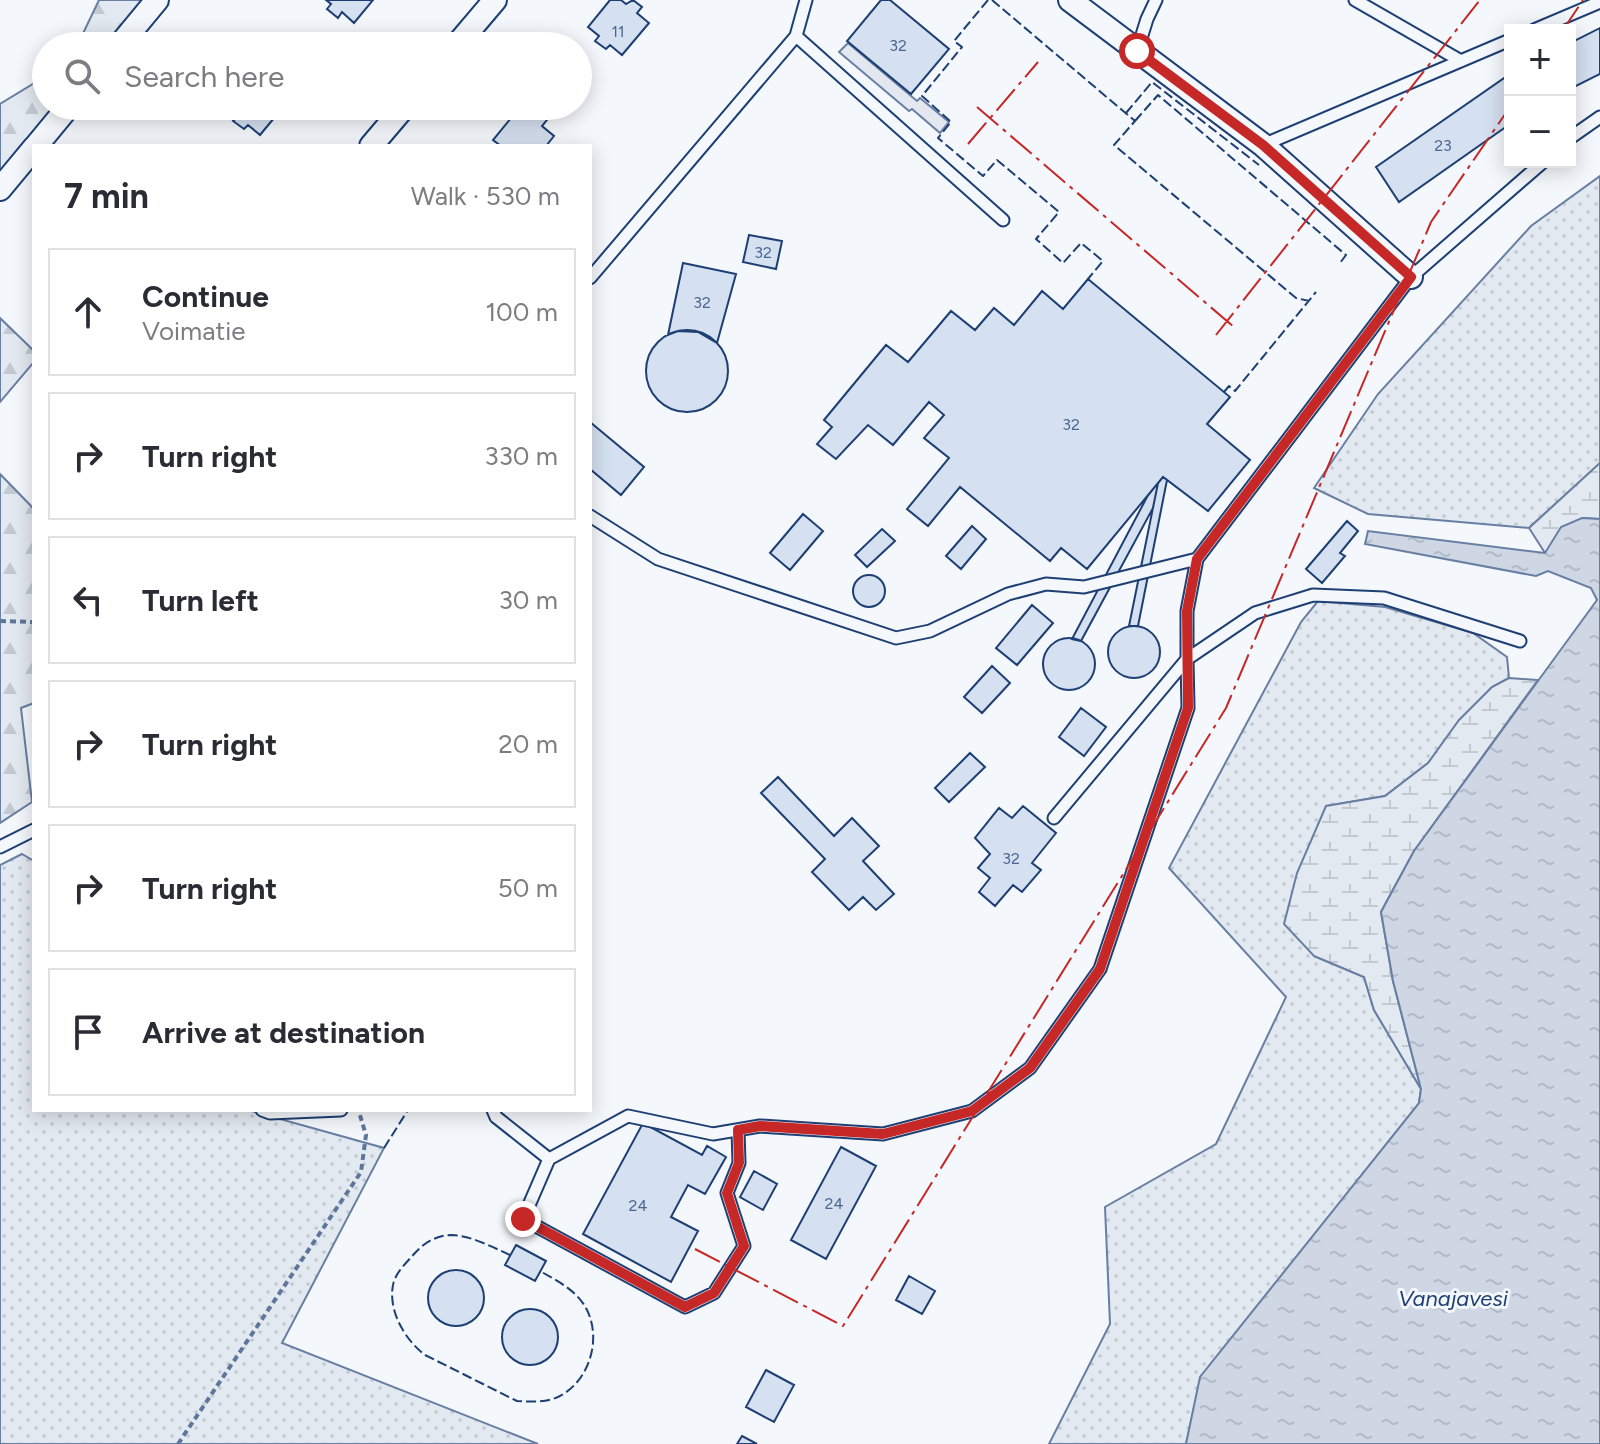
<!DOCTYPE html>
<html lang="en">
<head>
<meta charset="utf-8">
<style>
	:root { --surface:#fff; --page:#f2f2f3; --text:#2b2b33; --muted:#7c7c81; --line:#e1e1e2 }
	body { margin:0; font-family:Figtree,sans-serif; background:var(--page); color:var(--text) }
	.controls { position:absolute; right:24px; top:24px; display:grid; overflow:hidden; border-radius:0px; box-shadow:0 4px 20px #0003 }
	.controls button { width:72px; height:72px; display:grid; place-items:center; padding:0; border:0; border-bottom:2px solid var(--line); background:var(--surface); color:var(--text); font:40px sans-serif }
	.stop { position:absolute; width:24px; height:24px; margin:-18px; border:6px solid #c62828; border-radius:50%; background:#fff }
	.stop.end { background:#c62828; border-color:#fff; box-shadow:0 2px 8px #0008 }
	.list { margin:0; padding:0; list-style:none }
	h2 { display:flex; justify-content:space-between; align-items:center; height:104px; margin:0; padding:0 32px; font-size:34px }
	h2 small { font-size:26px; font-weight:400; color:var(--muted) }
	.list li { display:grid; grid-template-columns:52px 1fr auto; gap:24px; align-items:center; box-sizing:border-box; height:128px; margin:0 16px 16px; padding:0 16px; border:2px solid var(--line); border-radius:0px }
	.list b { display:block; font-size:30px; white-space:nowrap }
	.list p { margin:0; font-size:26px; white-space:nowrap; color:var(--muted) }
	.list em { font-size:26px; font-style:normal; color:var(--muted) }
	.icon { flex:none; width:44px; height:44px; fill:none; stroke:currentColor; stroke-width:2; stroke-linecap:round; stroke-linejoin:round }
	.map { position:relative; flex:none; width:1600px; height:1444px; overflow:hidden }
	.search { position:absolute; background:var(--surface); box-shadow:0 4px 20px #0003; left:32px; top:32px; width:560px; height:88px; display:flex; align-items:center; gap:20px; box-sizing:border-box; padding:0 28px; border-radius:44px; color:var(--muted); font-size:30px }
	.panel { position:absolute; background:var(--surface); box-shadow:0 4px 20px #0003; left:32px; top:144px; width:560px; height:968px; border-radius:0px }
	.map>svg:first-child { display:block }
</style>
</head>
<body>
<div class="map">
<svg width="1600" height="1444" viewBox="0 0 1600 1444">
	<defs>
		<pattern id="grass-dots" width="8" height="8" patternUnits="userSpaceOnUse" patternTransform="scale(2)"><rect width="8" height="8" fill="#e3e9f0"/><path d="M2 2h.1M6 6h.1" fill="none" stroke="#c2c9d1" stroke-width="1.8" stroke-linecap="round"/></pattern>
		<pattern id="forest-firs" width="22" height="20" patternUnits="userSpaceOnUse" patternTransform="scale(2)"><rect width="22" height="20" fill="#e3e9f0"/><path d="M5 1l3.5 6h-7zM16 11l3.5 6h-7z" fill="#c2c9d1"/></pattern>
		<pattern id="wetland-marsh" width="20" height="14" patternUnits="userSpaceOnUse" patternTransform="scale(2)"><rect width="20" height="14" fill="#e3e9f0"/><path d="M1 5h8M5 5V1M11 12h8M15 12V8" fill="none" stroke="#c2c9d1"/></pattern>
		<pattern id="water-ripples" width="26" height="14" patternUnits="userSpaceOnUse" patternTransform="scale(2)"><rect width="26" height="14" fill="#cfd7e4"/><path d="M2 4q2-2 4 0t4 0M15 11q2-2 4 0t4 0" fill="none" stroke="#b1bac7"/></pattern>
	</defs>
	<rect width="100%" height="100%" fill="#f4f7fb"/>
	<!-- grass -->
	<path fill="url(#grass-dots)" stroke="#687fa3" stroke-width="2" d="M1600,176V463L1529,528L1368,514L1314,488L1378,394L1531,226Z
		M1318,601L1385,607L1473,633L1507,657L1509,678L1492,687L1460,720L1428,763L1385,796L1326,806L1314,956L1364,977L1374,1010L1421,1089L1419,1103L1201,1377L1186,1444H1049L1110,1324L1105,1207L1216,1144L1286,997L1169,868L1301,622Z
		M22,854L34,861V1110H248L384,1148L282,1343L538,1444H0V865Z"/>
	<!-- forest -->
	<path fill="url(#forest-firs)" stroke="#687fa3" stroke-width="2" d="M99,0H144L105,46H77Z
		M46,76V106H55L0,171V104Z
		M0,318L34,351V362L0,402Z
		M0,474L34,509V703L21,708L32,802L0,823Z"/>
	<!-- wetland -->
	<path fill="url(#wetland-marsh)" stroke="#687fa3" stroke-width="2" d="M1600,463V519L1582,518L1545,553L1529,528Z
		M1509,678L1538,680L1414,851L1381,912L1393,981L1421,1089L1374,1010L1364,977L1314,956L1284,924L1297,873L1326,806L1385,796L1428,763L1459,720L1492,687Z"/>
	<!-- parking -->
	<path fill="#e3e8f0" stroke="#687fa3" stroke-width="2" d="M848,43L917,101L920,98L949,122L940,133L912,109L909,111L839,52Z"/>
	<!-- water -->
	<path fill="url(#water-ripples)" stroke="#687fa3" stroke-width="2" d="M1582,518L1600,519V1444H1186L1200,1377L1419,1103L1421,1089L1393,981L1381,912L1414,851L1597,600L1591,588L1548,571L1536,576L1365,544L1368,531L1545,553L1561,527Z"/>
	<!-- building -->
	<path fill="#d5e0f0" stroke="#1d3f73" stroke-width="2" d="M326,0H373L354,23L342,12L338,18L327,9L331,4Z
		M610,0H621L626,4L633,0L642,7L637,13L649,23L622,55L610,45L606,49L595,41L599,36L588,27Z
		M881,0H890L949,49L911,94L847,41Z
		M1600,28V74L1570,89V43Z
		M1510,74V124L1399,202L1376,167Z
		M284,106L260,135L248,125L244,129L233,121L238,116L226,107Z
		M520,107L531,117L536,111L547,120L542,126L554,136L546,146H501L493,140Z
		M749,235L782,241L776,269L743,262Z
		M683,263L736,274L717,343L698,332L678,331L668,335Z
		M1088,279L1230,397L1207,424L1250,460L1208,511L1163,477L1087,569L1061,548L1050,561L960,487L928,526L907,509L949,458L924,438L944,415L929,402L893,445L868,425L836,459L817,444L832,427L824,420L886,345L908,362L951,311L975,330L994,308L1014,325L1042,291L1063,309Z
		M646 371a41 41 0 1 1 82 0a41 41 0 1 1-82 0Z
		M590,422L644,467L621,495L590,469Z
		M1163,477L1167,480L1138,626H1129L1158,483Z
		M1158,483L1153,508L1081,641L1072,639L1147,497Z
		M803,514L823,531L790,570L770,553Z
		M1347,521L1358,531L1340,553L1345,556L1322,583L1306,569Z
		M972,526L986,539L961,569L946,556Z
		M882,529L895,541L867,567L855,555Z
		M853 591a16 16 0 1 1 32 0a16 16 0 1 1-32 0Z
		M1032,605L1053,623L1017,665L996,648Z
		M1108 652a26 26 0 1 1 52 0a26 26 0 1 1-52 0Z
		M1043 664a26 26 0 1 1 52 0a26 26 0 1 1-52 0Z
		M992,666L1010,683L982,713L964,697Z
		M1081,708L1106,727L1084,756L1059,737Z
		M970,753L985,767L949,802L935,788Z
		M778,777L834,836L852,818L879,846L863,861L894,894L876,910L863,897L849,910L812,872L825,859L761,793Z
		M1023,806L1056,833L1032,863L1041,870L1022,892L1013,885L995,906L979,892L990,878L978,868L990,854L975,838L999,808L1012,818Z
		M643,1123L702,1155L707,1146L726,1157L705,1194L688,1185L671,1217L698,1231L671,1282L583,1234Z
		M841,1147L876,1166L826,1259L791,1240Z
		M754,1171L777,1184L763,1210L740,1197Z
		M516,1245L546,1261L535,1281L505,1265Z
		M428 1298a28 28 0 1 1 56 0a28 28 0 1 1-56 0Z
		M909,1276L935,1291L922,1314L896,1300Z
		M502 1337a28 28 0 1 1 56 0a28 28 0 1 1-56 0Z
		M766,1370L794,1385L774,1422L746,1407Z
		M742,1436L757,1444H737Z"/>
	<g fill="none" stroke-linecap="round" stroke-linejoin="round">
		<!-- lane casing -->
		<g stroke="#1d3f73" stroke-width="15">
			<path id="lane" d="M1355,0L1461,61
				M1534,30L1600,2
				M796,36L1003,220
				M1137,51L1147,19L1156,0
				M1570,138L1600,117
				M1263,145L1510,40
				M590,278L796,36L806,0
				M590,516L658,559L896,638L930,631L1008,594L1046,584L1084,587L1197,559
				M1054,818L1187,659V611L1197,559L1411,277L1543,162
				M0,847L34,830
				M262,1110L270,1113L341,1110
				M493,1110L496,1117L549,1159L628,1116L713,1134L760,1126L883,1134L972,1111L1030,1068L1100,969L1188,708L1187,659L1255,613L1313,595L1384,598L1520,641
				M549,1159L523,1219L685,1307L714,1293L744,1246L727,1193L739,1163L738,1130"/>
		</g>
		<!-- street casing -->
		<g stroke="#1d3f73" stroke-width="26">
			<path id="street" d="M1070,0L1263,145L1411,277
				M119,46L157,0
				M456,46L495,0
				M36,146L69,106
				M371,146L405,106
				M0,189L34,148"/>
		</g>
		<!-- path -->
		<path stroke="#5e769c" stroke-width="4" stroke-dasharray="6 4" stroke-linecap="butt" d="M0,621L34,622
			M178,1444L361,1172L366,1135L359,1112"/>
		<!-- lane -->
		<use href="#lane" stroke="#f4f7fb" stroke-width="11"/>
		<!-- street -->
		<use href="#street" stroke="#f4f7fb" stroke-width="22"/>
		<!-- fence -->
		<path stroke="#1d3f73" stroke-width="2" stroke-dasharray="10 4" stroke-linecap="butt" d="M988,0L954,41L962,47L922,96L951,122L938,138L983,176L997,160L1059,212L1036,239L1063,263L1081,243L1103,261L1088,279
			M992,0L1135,121L1114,145L1296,298L1309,301
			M1126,113L1152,82L1259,165
			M1135,121L1158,95L1346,255L1340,263
			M1224,392L1229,386L1235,391L1316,292
			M384,1148L408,1110
			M510,1255C492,1247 472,1236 452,1235C436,1235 424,1243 414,1254C407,1262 395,1273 393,1285C388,1311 405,1340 425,1355L517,1401C533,1402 551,1403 565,1393C596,1372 604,1322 576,1295C566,1285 552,1278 540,1271"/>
		<!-- power -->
		<path stroke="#c62828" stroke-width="2" stroke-dasharray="28 6 4 6" stroke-linecap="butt" d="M1563,30L1583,0
			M977,107L1235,328
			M968,144L1038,62
			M1216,335L1480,0
			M695,1249L843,1326L1226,708L1431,222L1510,107"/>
	</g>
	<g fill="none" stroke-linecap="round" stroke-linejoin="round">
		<!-- route -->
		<path stroke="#c62828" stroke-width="10" d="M523,1219L685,1307L714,1293L744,1246L727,1193L739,1163L738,1130L760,1126L883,1134L972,1111L1030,1068L1100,969L1188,708L1187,611L1197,559L1411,277L1263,145L1137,51"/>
	</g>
	<g text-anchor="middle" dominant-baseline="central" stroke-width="6" stroke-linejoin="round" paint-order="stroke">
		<!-- number labels -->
		<g font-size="16" fill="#4b6792">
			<text x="618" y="31">11</text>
			<text x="898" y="45">32</text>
			<text x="1443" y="145">23</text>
			<text x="763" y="252">32</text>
			<text x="702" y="302">32</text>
			<text x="1071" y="424">32</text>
			<text x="1011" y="858">32</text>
			<text x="834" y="1203">24</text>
			<text x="638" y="1205">24</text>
		</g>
		<!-- water labels -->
		<g font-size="22" font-style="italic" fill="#1d3f73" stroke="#f4f7fb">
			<text x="1453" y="1298">Vanajavesi</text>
		</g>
	</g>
</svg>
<div class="controls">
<button>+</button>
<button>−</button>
</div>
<div class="stop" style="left:1137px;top:51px"></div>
<div class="stop end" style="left:523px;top:1219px"></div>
<div class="search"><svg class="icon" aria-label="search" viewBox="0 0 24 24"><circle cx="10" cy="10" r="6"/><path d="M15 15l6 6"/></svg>Search here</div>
<section class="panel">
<h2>7 min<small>Walk · 530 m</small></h2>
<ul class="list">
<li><svg class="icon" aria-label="ahead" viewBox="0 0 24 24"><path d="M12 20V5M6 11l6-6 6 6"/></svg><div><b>Continue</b><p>Voimatie</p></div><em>100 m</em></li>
<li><svg class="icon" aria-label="right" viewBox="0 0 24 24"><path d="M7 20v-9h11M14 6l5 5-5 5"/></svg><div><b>Turn right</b></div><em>330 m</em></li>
<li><svg class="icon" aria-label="left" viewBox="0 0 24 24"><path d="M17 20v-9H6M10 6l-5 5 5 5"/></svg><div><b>Turn left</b></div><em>30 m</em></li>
<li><svg class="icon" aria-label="right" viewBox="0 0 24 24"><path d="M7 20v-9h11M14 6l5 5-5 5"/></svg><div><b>Turn right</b></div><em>20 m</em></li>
<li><svg class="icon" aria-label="right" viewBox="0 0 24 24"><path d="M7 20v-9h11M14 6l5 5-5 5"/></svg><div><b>Turn right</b></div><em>50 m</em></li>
<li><svg class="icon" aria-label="arrive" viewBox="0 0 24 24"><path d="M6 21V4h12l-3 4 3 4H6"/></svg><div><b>Arrive at destination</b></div></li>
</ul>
</section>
</div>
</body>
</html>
